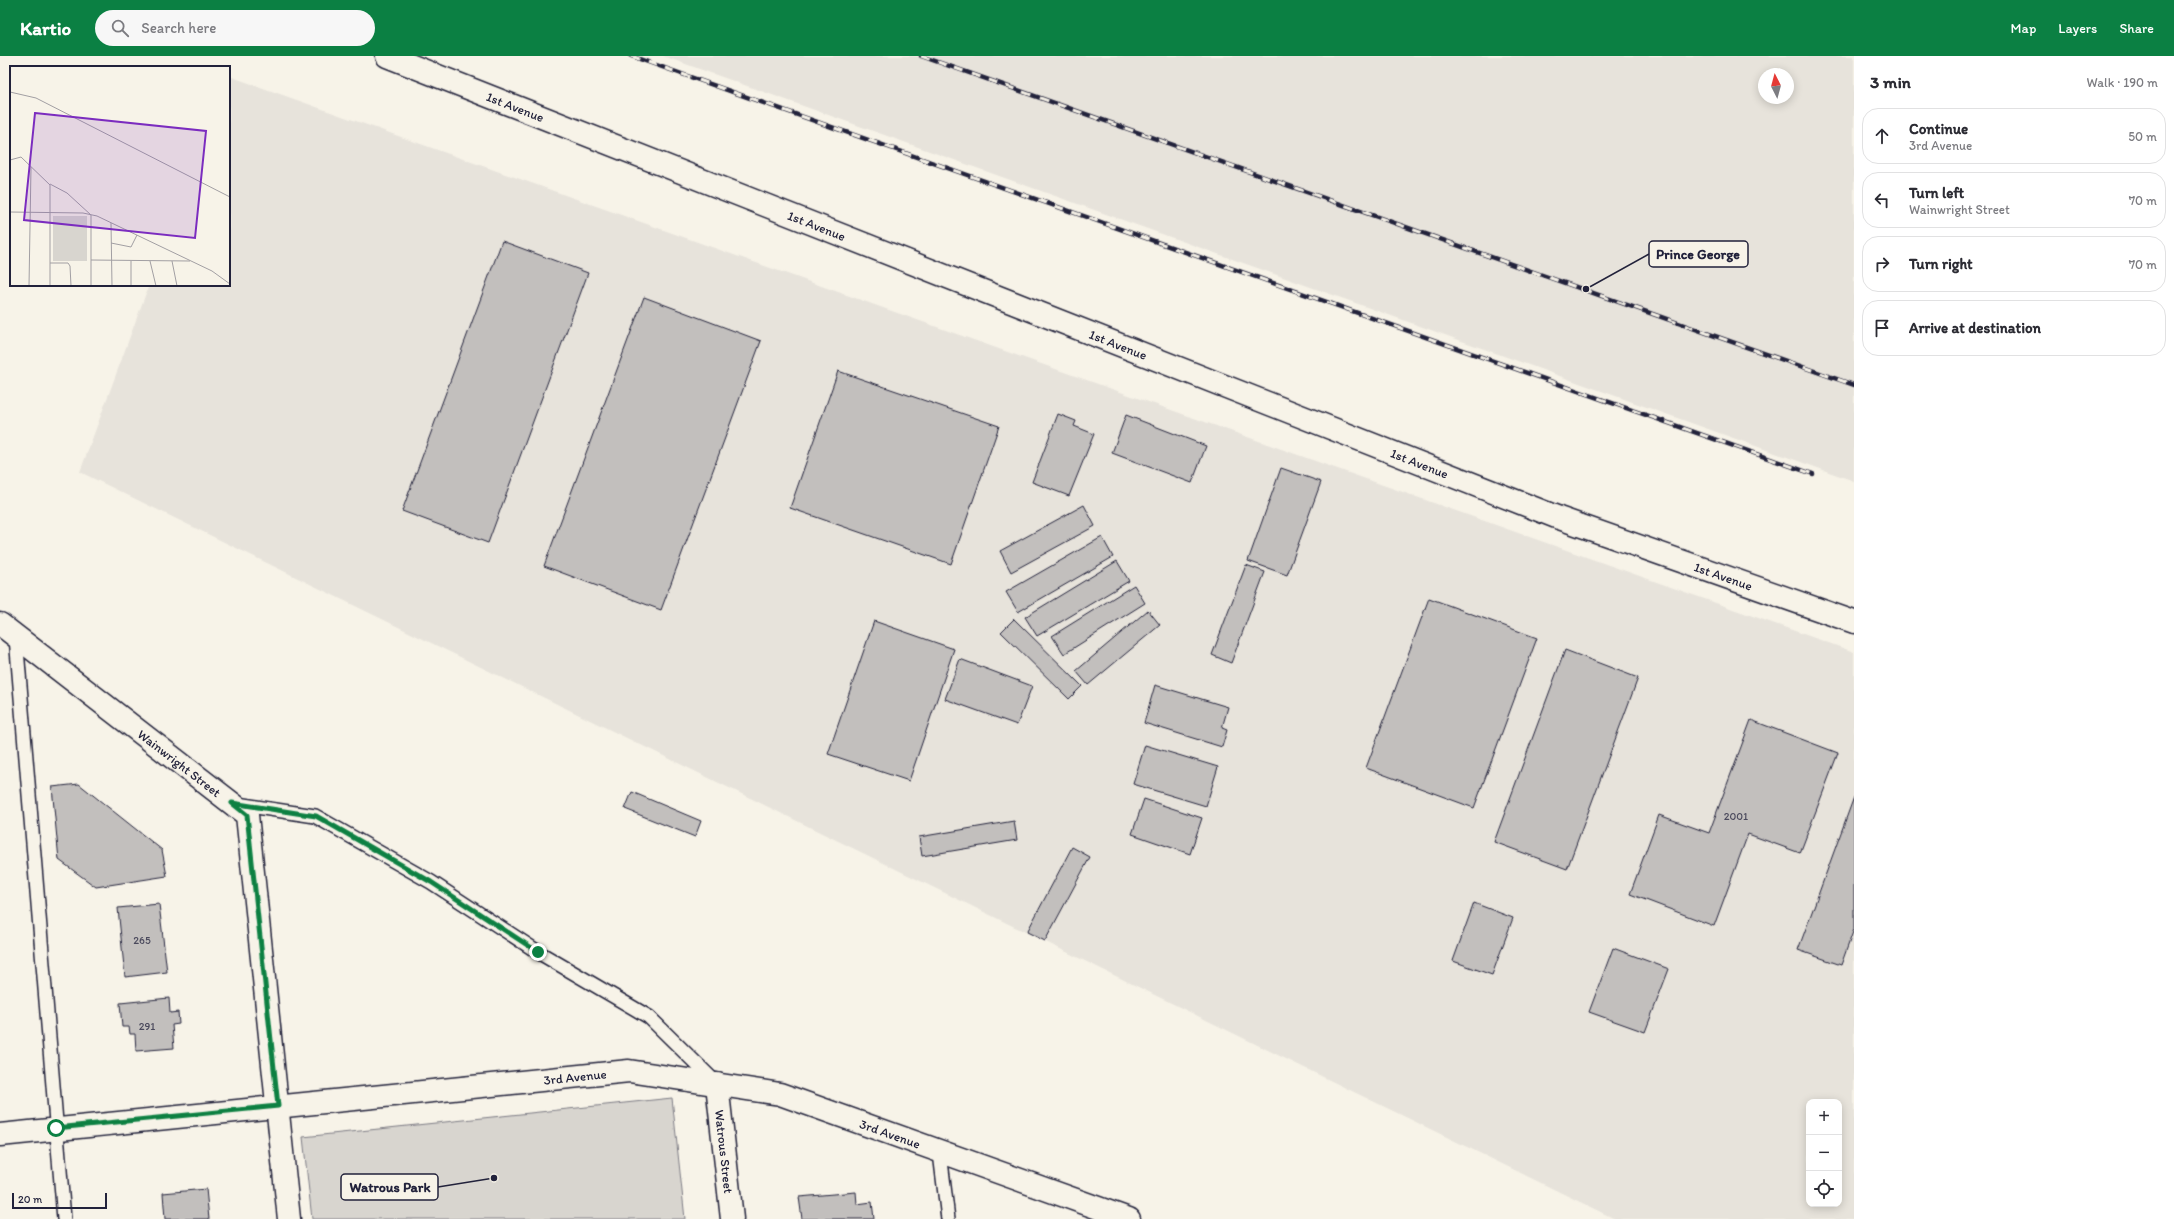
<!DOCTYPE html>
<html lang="en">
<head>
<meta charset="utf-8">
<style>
	:root { --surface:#fff; --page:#f7f7f7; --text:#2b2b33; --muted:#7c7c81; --line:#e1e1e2; --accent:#0b8043 }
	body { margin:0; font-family:Itim,sans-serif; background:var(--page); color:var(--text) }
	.controls { position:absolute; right:12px; bottom:12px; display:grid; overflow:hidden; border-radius:8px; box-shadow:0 2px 10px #0003 }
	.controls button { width:36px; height:36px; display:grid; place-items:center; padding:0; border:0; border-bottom:1px solid var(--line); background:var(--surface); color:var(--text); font:20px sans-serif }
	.compass { position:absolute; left:1758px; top:12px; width:36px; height:36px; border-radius:50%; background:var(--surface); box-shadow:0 2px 10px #0003; rotate:354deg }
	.scale { position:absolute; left:12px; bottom:10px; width:95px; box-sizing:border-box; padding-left:4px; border:2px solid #22223b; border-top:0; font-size:11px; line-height:14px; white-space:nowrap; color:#22223b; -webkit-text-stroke:3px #f7f3e8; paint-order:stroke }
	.stop { position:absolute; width:12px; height:12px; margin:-9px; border:3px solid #0b8043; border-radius:50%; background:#fff }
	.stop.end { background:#0b8043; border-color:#fff; box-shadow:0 1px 4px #0008 }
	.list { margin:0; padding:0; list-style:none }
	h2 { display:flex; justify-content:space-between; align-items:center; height:52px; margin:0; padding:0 16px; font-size:17px }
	h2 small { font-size:13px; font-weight:400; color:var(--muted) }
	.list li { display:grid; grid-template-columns:26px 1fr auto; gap:12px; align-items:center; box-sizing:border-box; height:56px; margin:0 8px 8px; padding:0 8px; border:1px solid var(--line); border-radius:16px }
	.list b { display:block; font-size:15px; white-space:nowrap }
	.list p { margin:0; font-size:13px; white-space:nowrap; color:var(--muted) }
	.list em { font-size:13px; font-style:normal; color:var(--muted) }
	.icon { flex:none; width:22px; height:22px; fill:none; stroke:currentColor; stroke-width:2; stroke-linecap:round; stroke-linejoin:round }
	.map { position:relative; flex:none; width:1854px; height:1163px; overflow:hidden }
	header { display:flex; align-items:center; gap:24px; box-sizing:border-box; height:56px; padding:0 20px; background:var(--accent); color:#fff }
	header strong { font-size:19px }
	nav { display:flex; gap:22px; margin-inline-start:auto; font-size:14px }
	.search { width:280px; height:36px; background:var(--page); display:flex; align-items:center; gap:10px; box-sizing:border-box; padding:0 14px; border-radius:22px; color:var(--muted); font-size:15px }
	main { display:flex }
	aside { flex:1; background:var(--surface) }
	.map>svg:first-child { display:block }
</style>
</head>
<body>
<header>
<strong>Kartio</strong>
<div class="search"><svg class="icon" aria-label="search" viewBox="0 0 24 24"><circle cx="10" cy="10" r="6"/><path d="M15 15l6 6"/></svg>Search here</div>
<nav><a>Map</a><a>Layers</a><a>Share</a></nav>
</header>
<main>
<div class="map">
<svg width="1854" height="1163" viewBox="0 0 1854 1163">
	<rect width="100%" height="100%" fill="#f7f3e8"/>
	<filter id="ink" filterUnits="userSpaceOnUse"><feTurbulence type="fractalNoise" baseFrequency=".025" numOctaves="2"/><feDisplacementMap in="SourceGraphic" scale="8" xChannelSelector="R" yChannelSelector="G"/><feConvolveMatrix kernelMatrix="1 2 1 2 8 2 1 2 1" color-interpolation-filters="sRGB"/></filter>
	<g filter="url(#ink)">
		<!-- built -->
		<path fill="#e7e3db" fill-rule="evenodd" d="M663,0H1854V425ZM1764,18H1788V42H1764Z
			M229,20L1854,596V1163H1615L80,416L149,229H229ZM1809,1046H1839V1148H1809Z"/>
		<!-- green -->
		<path fill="#d8d5cf" stroke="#7d7c85" d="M672,1042L685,1163H312L303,1081Z"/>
		<!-- building -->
		<path fill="#c2bfbd" stroke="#22223b" d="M502,185L588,217L488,487L402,455Z
			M644,241L761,285L661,554L544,510Z
			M838,315L999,370L951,508L790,452Z
			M1058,358L1076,365L1074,370L1094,378L1069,440L1032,426Z
			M1126,359L1206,390L1192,427L1112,397Z
			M1281,412L1321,426L1287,519L1248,505Z
			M1084,449L1095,470L1011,516L1000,495Z
			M1102,481L1113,501L1018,556L1006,536Z
			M1117,505L1129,525L1037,580L1025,561Z
			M1246,509L1265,516L1231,607L1212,599Z
			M1134,529L1145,547L1064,598L1052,580Z
			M1429,542L1537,582L1474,752L1366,712Z
			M1148,554L1160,569L1088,629L1076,615Z
			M1014,563L1082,630L1069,643L1001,576Z
			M874,565L954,593L909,725L828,698Z
			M1565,594L1638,622L1567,813L1494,786Z
			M960,603L1032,630L1017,669L945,643Z
			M1155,629L1228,651L1222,672L1227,674L1222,691L1144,667Z
			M1751,664L1838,697L1800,797L1748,778L1714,870L1630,838L1659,759L1709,777Z
			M1145,689L1218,711L1206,750L1133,728Z
			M79,728L162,794L167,820L96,831L59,804L52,731Z
			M632,736L701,765L695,781L625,753Z
			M1854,741V873L1841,909L1798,894Z
			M1144,743L1202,762L1190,798L1132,778Z
			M1014,765L1017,784L922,800L919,781Z
			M1072,791L1090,801L1045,885L1027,876Z
			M1474,847L1513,862L1492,919L1453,905Z
			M159,848L167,916L125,921L118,852Z
			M1613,892L1669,913L1645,976L1589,956Z
			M169,942L170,957L178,956L179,968L172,969L174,992L136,995L135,978H130L129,971H122L120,947Z
			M206,1133L209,1163H165L163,1137Z
			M856,1136L857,1148L872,1146L874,1163H802L799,1141Z"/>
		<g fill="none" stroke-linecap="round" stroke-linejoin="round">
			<!-- service casing -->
			<g stroke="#22223b" stroke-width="16">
				<path id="service" d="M16,581L64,1163
					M237,748L315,760L431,826L538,896L649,961L717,1028
					M940,1097L948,1163"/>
			</g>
			<!-- minor casing -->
			<g stroke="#22223b" stroke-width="25">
				<g id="minor">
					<path id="s1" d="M0,568L247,759L289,1163"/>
					<path id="s2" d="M717,1028L732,1163"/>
					<path id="s3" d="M0,1079L629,1015L780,1038L1129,1163"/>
				</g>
			</g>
			<!-- secondary casing -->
			<g stroke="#22223b" stroke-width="25">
				<g id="secondary">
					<path id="s4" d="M387,0L1559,462L1854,566"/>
				</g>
			</g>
			<!-- service -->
			<use href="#service" stroke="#f7f3e8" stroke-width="13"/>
			<!-- minor -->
			<use href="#minor" stroke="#f7f3e8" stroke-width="22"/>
			<!-- secondary -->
			<use href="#secondary" stroke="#f7f3e8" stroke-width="22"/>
			<!-- rail casing -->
			<g stroke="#22223b" stroke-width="4.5">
				<path id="rail" d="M631,0L1813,418
					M921,0L1854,329"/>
			</g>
			<!-- rail -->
			<use href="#rail" stroke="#f7f3e8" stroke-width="3" stroke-dasharray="9" stroke-linecap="butt"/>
		</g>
	</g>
	<g fill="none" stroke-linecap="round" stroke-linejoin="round" filter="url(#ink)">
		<!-- route -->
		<path stroke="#0b8043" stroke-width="5" d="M56,1072L278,1050L247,759L232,747L316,760L431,826L538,896"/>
	</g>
	<g text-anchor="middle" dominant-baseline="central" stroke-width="3.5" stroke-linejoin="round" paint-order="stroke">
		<!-- number labels -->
		<g font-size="11" fill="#4a495c">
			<text x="1736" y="760">2001</text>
			<text x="142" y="884">265</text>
			<text x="147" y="970">291</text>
		</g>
		<!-- street labels -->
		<g font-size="13" fill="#22223b" stroke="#f7f3e8">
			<text stroke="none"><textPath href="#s4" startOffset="138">1st Avenue</textPath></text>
			<text stroke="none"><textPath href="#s4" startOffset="462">1st Avenue</textPath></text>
			<text stroke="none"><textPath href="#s4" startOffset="786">1st Avenue</textPath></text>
			<text stroke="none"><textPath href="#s4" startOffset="1110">1st Avenue</textPath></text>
			<text stroke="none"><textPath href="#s4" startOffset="1434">1st Avenue</textPath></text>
			<text stroke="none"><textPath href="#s1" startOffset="227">Wainwright Street</textPath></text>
			<text stroke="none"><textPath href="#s3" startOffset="578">3rd Avenue</textPath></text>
			<text stroke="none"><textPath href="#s3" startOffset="902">3rd Avenue</textPath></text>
			<text stroke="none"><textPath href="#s2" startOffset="68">Watrous Street</textPath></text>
		</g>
	</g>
	<!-- overview -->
	<g transform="translate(10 10)">
		<rect width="220" height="220" fill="#f7f3e8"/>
		<path d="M43,150H77V195H43Z" fill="#d8d5cf"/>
		<path fill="none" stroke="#a29fa3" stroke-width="1" d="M0,26L26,32L220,131M0,94L11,91L40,119V220M40,118L57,127L81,149M0,146L73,147L87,150L202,205L220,218M101,157L102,220M101,177L121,181L127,169M81,194L180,195M121,195V220M140,195L146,220M162,195L167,220M40,197H58L60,200L61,220M19,220L21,101M81,220V149"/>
		<path fill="#7b2cbf" fill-opacity="0.15" stroke="#7b2cbf" stroke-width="2" d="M25,47L196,65L185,172L14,154Z"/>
		<rect width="220" height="220" fill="none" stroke="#22223b" stroke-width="2"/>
	</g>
	<!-- callouts -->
	<path fill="none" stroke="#22223b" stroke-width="1.5" d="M1586 233L1649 198M494 1122L438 1131"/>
	<g fill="#22223b" stroke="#f7f3e8" stroke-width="1.5">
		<circle cx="1586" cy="233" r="4"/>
		<circle cx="494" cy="1122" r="4"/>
	</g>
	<g fill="#f7f3e8" stroke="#22223b" stroke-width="1.5">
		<rect x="1649" y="185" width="99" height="26" rx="4"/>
		<rect x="341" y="1118" width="97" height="26" rx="4"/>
	</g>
	<g font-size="14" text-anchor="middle" font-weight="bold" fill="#22223b">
		<text x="1698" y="203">Prince George</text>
		<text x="390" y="1136">Watrous Park</text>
	</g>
</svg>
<div class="controls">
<button>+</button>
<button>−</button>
<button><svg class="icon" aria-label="locate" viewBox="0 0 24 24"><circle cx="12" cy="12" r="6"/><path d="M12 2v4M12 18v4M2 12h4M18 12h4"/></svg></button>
</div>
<svg class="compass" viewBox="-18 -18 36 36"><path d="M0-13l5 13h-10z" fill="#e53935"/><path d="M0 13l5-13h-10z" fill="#7c7c81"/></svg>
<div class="scale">20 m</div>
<div class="stop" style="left:56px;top:1072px"></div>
<div class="stop end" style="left:538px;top:896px"></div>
</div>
<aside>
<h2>3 min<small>Walk · 190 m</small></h2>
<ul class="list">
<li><svg class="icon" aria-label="ahead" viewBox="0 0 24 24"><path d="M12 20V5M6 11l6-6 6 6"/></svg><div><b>Continue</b><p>3rd Avenue</p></div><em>50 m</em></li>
<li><svg class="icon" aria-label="left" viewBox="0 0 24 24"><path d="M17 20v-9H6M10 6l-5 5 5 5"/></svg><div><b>Turn left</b><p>Wainwright Street</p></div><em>70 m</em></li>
<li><svg class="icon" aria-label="right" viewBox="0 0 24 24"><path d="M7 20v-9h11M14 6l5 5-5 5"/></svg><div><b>Turn right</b></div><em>70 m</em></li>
<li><svg class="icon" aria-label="arrive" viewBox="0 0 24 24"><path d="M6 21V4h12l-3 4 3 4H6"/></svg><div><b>Arrive at destination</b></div></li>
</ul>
</aside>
</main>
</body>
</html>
